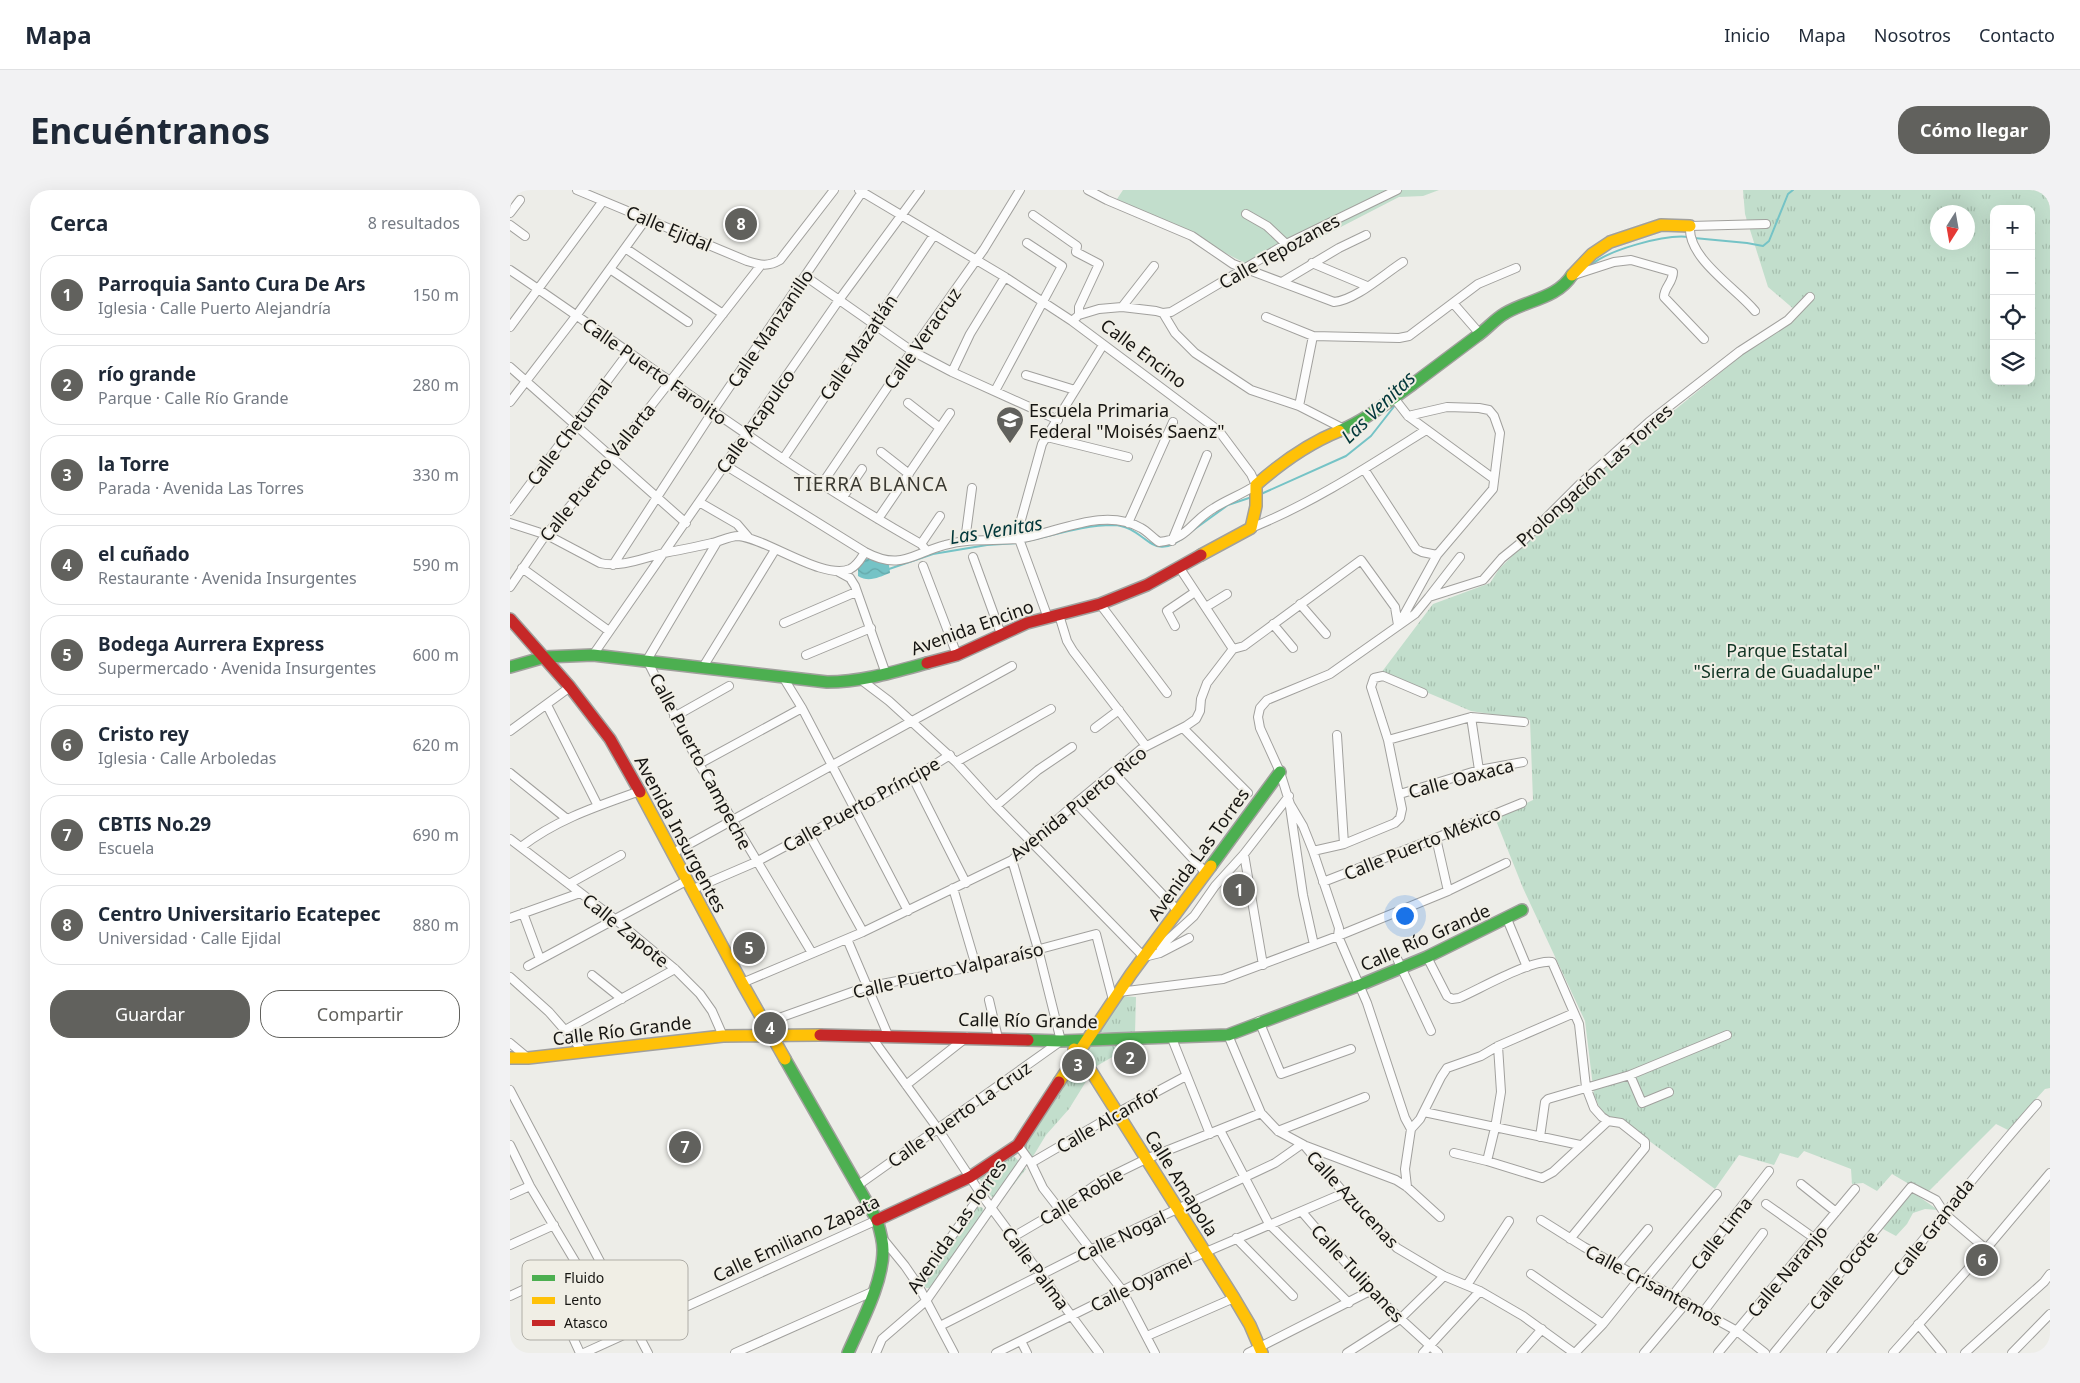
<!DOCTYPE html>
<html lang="es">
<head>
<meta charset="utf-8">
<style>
	:root { --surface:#fff; --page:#f2f2f3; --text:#1f2937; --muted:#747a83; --line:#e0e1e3; --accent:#61615d }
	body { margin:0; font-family:"Noto Sans",sans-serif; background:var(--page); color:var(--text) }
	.controls { position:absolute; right:15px; top:15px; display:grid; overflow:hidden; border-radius:10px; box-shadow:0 5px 20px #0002 }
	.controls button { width:45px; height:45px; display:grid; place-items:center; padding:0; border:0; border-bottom:1px solid var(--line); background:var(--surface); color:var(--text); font:25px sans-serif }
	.compass { position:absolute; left:1420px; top:15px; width:45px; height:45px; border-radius:50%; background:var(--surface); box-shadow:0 5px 20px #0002; rotate:191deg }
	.you { position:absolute; left:894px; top:725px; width:18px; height:18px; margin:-12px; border:4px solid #fff; border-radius:50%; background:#1a73e8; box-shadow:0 0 0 8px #1a73e833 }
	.badge { display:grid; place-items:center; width:32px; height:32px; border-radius:50%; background:var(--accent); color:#fff; font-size:16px; font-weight:700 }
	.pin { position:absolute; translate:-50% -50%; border:2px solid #fff; box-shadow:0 1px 5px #0006 }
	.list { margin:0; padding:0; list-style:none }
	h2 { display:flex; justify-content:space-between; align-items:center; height:65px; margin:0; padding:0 20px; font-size:21px }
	h2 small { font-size:16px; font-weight:400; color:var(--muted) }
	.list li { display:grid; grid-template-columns:32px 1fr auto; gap:15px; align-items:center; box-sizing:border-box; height:80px; margin:0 10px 10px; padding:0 10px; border:1px solid var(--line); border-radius:20px }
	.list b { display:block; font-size:19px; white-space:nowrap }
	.list p { margin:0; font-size:16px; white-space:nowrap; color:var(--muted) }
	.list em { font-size:16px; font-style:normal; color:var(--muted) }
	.actions { display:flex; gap:10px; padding:15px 20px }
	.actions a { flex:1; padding:11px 0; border:1px solid var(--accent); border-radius:20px; text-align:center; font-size:18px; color:var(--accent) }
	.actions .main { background:var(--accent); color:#fff }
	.icon { flex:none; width:28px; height:28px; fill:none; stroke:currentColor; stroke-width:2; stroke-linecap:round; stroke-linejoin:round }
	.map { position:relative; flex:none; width:1540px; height:1163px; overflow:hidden; border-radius:20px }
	header { display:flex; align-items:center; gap:30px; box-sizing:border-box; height:70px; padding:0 25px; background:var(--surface); border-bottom:1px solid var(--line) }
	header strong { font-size:24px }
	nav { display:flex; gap:28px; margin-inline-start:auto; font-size:18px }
	.intro { display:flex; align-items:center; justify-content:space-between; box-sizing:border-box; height:120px; padding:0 30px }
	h1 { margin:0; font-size:35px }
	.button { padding:12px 22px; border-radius:20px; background:var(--accent); color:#fff; font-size:18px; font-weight:700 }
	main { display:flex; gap:30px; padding:0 30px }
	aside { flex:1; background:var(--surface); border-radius:20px; box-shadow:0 5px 20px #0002 }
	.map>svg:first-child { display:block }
</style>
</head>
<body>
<header>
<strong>Mapa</strong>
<nav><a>Inicio</a><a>Mapa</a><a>Nosotros</a><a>Contacto</a></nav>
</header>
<div class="intro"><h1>Encuéntranos</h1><a class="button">Cómo llegar</a></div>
<main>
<aside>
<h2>Cerca<small>8 resultados</small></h2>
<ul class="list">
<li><span class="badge">1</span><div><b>Parroquia Santo Cura De Ars</b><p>Iglesia · Calle Puerto Alejandría</p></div><em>150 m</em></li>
<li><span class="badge">2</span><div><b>río grande</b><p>Parque · Calle Río Grande</p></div><em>280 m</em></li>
<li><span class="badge">3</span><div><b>la Torre</b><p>Parada · Avenida Las Torres</p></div><em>330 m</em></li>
<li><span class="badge">4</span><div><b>el cuñado</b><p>Restaurante · Avenida Insurgentes</p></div><em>590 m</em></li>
<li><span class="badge">5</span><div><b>Bodega Aurrera Express</b><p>Supermercado · Avenida Insurgentes</p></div><em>600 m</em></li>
<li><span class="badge">6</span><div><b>Cristo rey</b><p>Iglesia · Calle Arboledas</p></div><em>620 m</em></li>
<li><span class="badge">7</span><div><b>CBTIS No.29</b><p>Escuela</p></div><em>690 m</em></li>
<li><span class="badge">8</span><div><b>Centro Universitario Ecatepec</b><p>Universidad · Calle Ejidal</p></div><em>880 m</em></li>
</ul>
<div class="actions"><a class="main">Guardar</a><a>Compartir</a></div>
</aside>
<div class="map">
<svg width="1540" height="1163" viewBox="0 0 1540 1163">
	<defs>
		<pattern id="park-tufts" width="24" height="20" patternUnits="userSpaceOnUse" patternTransform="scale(1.25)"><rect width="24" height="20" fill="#c2decc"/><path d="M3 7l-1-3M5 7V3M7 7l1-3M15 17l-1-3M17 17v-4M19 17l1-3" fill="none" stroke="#a6beae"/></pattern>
		<pattern id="water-waves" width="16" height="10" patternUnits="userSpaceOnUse" patternTransform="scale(1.25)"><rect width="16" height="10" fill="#75c3c6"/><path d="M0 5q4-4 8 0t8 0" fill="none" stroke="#64a7a9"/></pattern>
	</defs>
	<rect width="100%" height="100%" fill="#edede8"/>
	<!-- grass -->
	<path fill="#c2decc" d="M613,0H929L913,6L889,7L790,58L741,76L607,9Z"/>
	<!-- park -->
	<path fill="url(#park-tufts)" fill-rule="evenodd" d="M1233,0H1540V898L1535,899L1498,940L1486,934L1416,1004L1382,984L1367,1001L1353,993L1342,994L1341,979L1294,961L1288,968L1270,963L1264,975L1229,965L1205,999L1112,931L1094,928L1084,905L1075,831L1013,698L985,628L1023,610L1020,530L961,521L871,483L923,414L980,393L989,379L1079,290L1286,121L1258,97L1235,24ZM1484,19H1521V191H1484ZM1428,22H1458V52H1428Z
		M610,806L626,807L625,844L589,842C598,831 602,818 610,806Z
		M624,855L634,875L617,884L608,867L604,866L585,877L576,863L578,856Z
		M567,869L580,885L559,919L536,945L522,968L512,956Z
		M503,965L516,979L487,1015L469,988Z
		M1401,1001L1428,1020L1415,1019L1403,1023L1397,1034L1386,1046L1373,1039Z
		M468,1016L473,1018L474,1026L420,1098H416L413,1093Z"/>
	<!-- water -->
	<path fill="url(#water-waves)" d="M354,369H359L379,375L380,383C369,387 359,393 348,386V378Z"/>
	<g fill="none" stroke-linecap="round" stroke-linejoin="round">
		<!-- stream -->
		<path stroke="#75c3c6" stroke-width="2" d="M1184,48L1237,53L1253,56L1259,51L1278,4L1283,0
			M1080,76C1097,60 1155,44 1179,47
			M1003,125L1012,121
			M751,304L836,266L861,246L886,214
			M682,341L718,315L742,307
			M512,352C542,346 573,335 603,335C638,336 640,377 678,344
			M379,379L423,364L477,355L508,353"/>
		<!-- street casing -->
		<g stroke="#a1a09d" stroke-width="10">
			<path id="street" d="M67,0L237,71C250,75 258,77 270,70L324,0
				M578,0L597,10L682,46L723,74L824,112C846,110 874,84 893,72
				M0,23L10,10
				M736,24L757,36L776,54
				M523,25L567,56L566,62L589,74L569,117V125
				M0,35L15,46
				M115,58L213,124
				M802,73L857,96
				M100,79L178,132
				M0,80C137,172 267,273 411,354L417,361
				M1064,85L1104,72L1121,70L1163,82C1163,93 1154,97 1154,107L1194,149
				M295,86L402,161L442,182L548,230
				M772,92L829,58L856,45
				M943,113L970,144
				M612,117L644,76
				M1245,121C1226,98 1177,68 1180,36L1256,34
				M653,123L661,122L776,54L887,0
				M756,127L803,146L889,148L899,146L968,94L1006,78
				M562,131L569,125L589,119L612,117L646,121L653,123L665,143L685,163L741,200L789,216L834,239
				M0,137L93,11
				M0,177L176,333
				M442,182L460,144L495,87
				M516,185L565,200
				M485,201L552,76L517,53
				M884,208L898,226L984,289
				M0,212L66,126L136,29
				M398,213L430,238
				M789,216L803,146
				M537,247L618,267
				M371,262L399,284
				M273,269L424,45
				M215,275L355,362C391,381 401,364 435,355C459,348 483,351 507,349C546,344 593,316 631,338C637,341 643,348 649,352C679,349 680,332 704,318C718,309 733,304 746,295L741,284L709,241L562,131L495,87L349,0
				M854,279L906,359L912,362L927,365
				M312,294L402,161L474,59L510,0
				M333,307L352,279
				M189,312L227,334L239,348
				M0,321L118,163
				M368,329L440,223
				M0,333L37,345L90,373C111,378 133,368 154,363C170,360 186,357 202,353C211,351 220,346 228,346C256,348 314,391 340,379C348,375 351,368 355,362
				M618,333L663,232
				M741,338C803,313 859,276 916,240
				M455,351L462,298
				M662,351L697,265
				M207,352L137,470L189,574L302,763
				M411,354L430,326
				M463,367L491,444
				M103,375L203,221L352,2
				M413,376L447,465
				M669,377L723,459
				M12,378L99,441
				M329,382L340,388L345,396L376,484
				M0,397L32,350L101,267L251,75
				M919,407L950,367
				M590,414L657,503
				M790,414L816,444
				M696,417L717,404
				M549,425L557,451L563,461L636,556
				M538,428L509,349V337L532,254L593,155
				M274,433L346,402
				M763,434L783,458
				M889,434L927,365L983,299L990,243L984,226L979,220L969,218L937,217L898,226
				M665,436L657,421L685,402
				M83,465L329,110L410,0
				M296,465L361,438
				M193,477L265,360
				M273,487L292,518L398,721
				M350,489L379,511L446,572L486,616L634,767L650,763L651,756L684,726L705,696L734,664L779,606
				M37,515L88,616
				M164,527L219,496
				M961,527L969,580
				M585,538L609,520
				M673,538L738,603
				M0,541L60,497
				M827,545L834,654
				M878,550L961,527L1014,532
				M446,572L541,519
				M189,574L292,518
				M603,582L696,683
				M0,583L57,629
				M403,588L456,693
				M890,604L969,580L1013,572
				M566,613L668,721
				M486,616L528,580L562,557
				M780,617L793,705L804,755
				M298,642L353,742
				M926,648L938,701
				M0,649L106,730L165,779L190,804L202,821L213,846
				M11,657C47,629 88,616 130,601
				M803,661L834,654L885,633L890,628L892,619L878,550L861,497L864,488L873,486L913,503
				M163,663L502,476
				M734,664L753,775
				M813,692L926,648L1012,613
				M59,694L111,665
				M443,698L466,776
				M181,700L246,672L403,588L440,565
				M13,723L30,769
				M0,728L70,703
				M997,729L1017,777
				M337,749L378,845
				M884,762L921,841
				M650,763L679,748
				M917,767L937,806L942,809L949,808C970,799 1021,769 1042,772L1069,834L1076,897L1084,918L1092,927L1098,931L1111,933L1135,952V958L1060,1049
				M18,776L176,691
				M82,785L112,809
				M0,787L39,822L74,862
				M232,793L353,742L502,670L566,613L631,559L676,536L686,529L690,521L691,509L697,493L723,459L734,456L851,370L885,417L888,435
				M609,802L713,789L828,746L938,701L996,673
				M479,810L488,848
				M749,831L771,884L841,859
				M255,833L356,797L466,776L586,744L603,810
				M55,840L165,779
				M360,845L428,939L471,1004L589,1163
				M718,845L751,923L768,941L794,955L834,1003L887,1058L934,1086L970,1101L1013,1126L1064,1163
				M661,846L700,944
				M0,853L18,868
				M1120,885L1132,913L1159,902
				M396,895L457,847
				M0,900L138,1163
				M914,922L1070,955
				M901,939L910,929L931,887L937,878L971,866L988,856L1064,823
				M710,940L759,1034L839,1113
				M768,941L855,907
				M1030,947L1035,912L1038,909L1120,885L1217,845
				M0,955L20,996L78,1093
				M508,955L521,973L533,998L612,1100L645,1163
				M796,956L886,990L897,997L930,1027
				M944,963L977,971L1032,988L1043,982L1098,931
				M977,971L985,938L991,902L988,856
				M521,973L607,923L676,886
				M1291,994L1326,1022
				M347,996L551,851L528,759L502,670
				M897,997L895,979L901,939L895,928L857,813L828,746L829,738L803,661L793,636L780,614L770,582L750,538L748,527L750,518L757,510L820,484L905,424L919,407L973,390L992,368L1013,351L1069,295L1139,232L1230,161L1278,130L1300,107
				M0,1005L20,996
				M1256,1014L1304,1048
				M792,1022L860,1101L928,1163
				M1031,1030L1074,1057L1227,1141L1255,1163
				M503,1047L551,1019L591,991L636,969L751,923
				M726,1048L783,1106
				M373,1049L395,1076L408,1095L444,1163
				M0,1055L44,1035
				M1107,1076L1138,1039
				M1021,1084L1093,1134
				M408,1095L471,1004
				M957,1095L999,1031
				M1163,1105L1259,981
				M0,1106L67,1075
				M49,1117L70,1163
				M1194,1121L1253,1043
				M1408,1134L1432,1163
				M430,1136L580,1060L765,973L792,954
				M637,1146L724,1108
				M511,1151L517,1163
				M74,1163L367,1030
				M225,1163L362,1102
				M366,1163L372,1149L416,1111L516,968
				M486,1163L656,1079L834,1003
				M738,1163L860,1101
				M837,1163L890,1129L934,1086
				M913,1163L970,1101
				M1011,1163L1032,1139
				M1065,1163L1093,1134L1125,1094L1135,1090L1207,1004
				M1134,1163L1177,1112
				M1208,1163L1345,999
				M1264,1163L1401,997L1426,1010L1435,1024L1476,1059
				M1321,1163C1390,1080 1456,994 1527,914
				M1383,1163L1476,1059L1540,983
				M1455,1163L1534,1092L1540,1084
				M1502,1163L1540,1124"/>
		</g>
		<!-- fast casing -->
		<g stroke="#a1a09d" stroke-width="14">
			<path id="fast" d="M829,241C856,230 879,211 903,194C924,178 946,162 967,146C977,139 984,130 994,124C1016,110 1047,109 1062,85
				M0,477L35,467L83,465L317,492C351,492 384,482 417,473
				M701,676L770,582
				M518,850L551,851L718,845L850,795L917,767L1012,720
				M275,869L367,1030C370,1040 373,1050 373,1060C373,1093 351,1133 338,1163"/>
		</g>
		<!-- slow casing -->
		<g stroke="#a1a09d" stroke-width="14">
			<path id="slow" d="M1062,85L1082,64L1100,52L1151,35L1180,36
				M691,365L741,338L746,316V295C772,272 797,254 829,241
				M130,602L232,793L275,869
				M564,859L569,862L724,1108L740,1135L752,1163
				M0,868H18L213,846L310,845
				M549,892L621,784L701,676"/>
		</g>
		<!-- jam casing -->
		<g stroke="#a1a09d" stroke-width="14">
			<path id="jam" d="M0,429L60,497L100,549L130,602
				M417,473L447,465L517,433L590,414L637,395L691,365
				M310,845L518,850
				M367,1030L460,987L508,955L549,892"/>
		</g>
		<!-- street -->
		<use href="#street" stroke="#fcfcfc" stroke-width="8"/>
		<!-- fast -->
		<use href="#fast" stroke="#4caf50" stroke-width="11"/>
		<!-- slow -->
		<use href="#slow" stroke="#ffc107" stroke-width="11"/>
		<!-- jam -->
		<use href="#jam" stroke="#c62828" stroke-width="11"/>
	</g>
	<!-- icons -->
	<defs>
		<g id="school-pin" transform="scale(1.4375)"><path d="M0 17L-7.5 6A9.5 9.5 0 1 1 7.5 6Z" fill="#61615d" stroke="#f0eee5"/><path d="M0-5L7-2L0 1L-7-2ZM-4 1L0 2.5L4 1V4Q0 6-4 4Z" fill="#fff"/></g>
	</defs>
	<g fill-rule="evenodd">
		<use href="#school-pin" x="500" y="230"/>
	</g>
	<g text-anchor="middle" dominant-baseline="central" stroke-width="4" stroke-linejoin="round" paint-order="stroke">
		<!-- street labels -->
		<g font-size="18" fill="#161512" stroke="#f0eee5">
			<text transform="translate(159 38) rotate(23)">Calle Ejidal</text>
			<text transform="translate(769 61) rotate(-29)">Calle Tepozanes</text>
			<text transform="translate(260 138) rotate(-56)">Calle Manzanillo</text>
			<text transform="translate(412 148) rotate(-55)">Calle Veracruz</text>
			<text transform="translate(348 157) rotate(-56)">Calle Mazatlán</text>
			<text transform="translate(634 163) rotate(37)">Calle Encino</text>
			<text transform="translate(145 181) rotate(35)">Calle Puerto Farolito</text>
			<text transform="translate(245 231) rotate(-55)">Calle Acapulco</text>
			<text transform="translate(59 242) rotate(-53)">Calle Chetumal</text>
			<text transform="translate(87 282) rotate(-51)">Calle Puerto Vallarta</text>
			<text transform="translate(1084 285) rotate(-42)">Prolongación Las Torres</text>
			<text transform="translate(462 437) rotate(-20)">Avenida Encino</text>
			<text transform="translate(191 571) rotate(62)">Calle Puerto Campeche</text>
			<text transform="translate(951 588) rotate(-15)">Calle Oaxaca</text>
			<text transform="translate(568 613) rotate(-39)">Avenida Puerto Rico</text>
			<text transform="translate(351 614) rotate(-29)">Calle Puerto Príncipe</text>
			<text transform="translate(171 644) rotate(62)">Avenida Insurgentes</text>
			<text transform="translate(912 653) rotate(-22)">Calle Puerto México</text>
			<text transform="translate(688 664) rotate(-54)">Avenida Las Torres</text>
			<text transform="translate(116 740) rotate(39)">Calle Zapote</text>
			<text transform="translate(915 747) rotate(-24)">Calle Río Grande</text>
			<text transform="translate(438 780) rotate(-13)">Calle Puerto Valparaíso</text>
			<text transform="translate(518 830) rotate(1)">Calle Río Grande</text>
			<text transform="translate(112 840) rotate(-7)">Calle Río Grande</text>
			<text transform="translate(449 924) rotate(-35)">Calle Puerto La Cruz</text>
			<text transform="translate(598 929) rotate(-30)">Calle Alcanfor</text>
			<text transform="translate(672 993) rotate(58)">Calle Amapola</text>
			<text transform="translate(571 1006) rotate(-31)">Calle Roble</text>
			<text transform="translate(843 1009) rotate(47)">Calle Azucenas</text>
			<text transform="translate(446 1036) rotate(-55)">Avenida Las Torres</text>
			<text transform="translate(1423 1037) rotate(-52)">Calle Granada</text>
			<text transform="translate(1211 1043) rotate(-52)">Calle Lima</text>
			<text transform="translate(611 1046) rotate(-25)">Calle Nogal</text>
			<text transform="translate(286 1048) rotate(-25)">Calle Emiliano Zapata</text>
			<text transform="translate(526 1078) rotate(53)">Calle Palma</text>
			<text transform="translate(1333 1080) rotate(-51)">Calle Ocote</text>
			<text transform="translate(1277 1081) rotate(-50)">Calle Naranjo</text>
			<text transform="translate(848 1083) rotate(47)">Calle Tulipanes</text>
			<text transform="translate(631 1092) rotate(-26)">Calle Oyamel</text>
			<text transform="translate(1144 1095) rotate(28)">Calle Crisantemos</text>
		</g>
		<!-- poi labels -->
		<g font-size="18" fill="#161512" stroke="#f0eee5" text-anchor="start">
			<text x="519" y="220">Escuela Primaria<tspan x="519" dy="21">Federal "Moisés Saenz"</tspan></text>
		</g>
		<!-- park labels -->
		<g font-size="18" fill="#113524" stroke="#f0eee5">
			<text x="1277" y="460">Parque Estatal<tspan x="1277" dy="21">"Sierra de Guadalupe"</tspan></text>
		</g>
		<!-- water labels -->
		<g font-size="19" font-style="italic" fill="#01373a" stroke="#f0eee5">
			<text transform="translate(868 217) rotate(-44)">Las Venitas</text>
			<text transform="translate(486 340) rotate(-9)">Las Venitas</text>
		</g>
		<!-- neighbourhood labels -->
		<g font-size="19" letter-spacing="1" fill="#3a3932" stroke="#f0eee5">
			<text x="361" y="294">TIERRA BLANCA</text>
		</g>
	</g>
	<!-- legend -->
	<rect x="12" y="1070" width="166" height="80" rx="8" fill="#f0eee5" stroke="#afada6" stroke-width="1"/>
	<rect x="22" y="1085" width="23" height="6" fill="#4caf50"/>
	<rect x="22" y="1107" width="23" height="7" fill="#ffc107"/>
	<rect x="22" y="1130" width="23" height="6" fill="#c62828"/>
	<g font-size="14" fill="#161512">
		<text x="54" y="1093">Fluido</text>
		<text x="54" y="1115">Lento</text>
		<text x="54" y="1138">Atasco</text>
	</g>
</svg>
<div class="controls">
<button>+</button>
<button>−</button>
<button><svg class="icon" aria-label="locate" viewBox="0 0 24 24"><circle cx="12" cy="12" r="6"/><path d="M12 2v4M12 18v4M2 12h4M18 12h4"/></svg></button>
<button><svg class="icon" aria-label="layers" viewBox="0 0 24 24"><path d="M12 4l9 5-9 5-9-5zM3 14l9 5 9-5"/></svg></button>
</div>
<svg class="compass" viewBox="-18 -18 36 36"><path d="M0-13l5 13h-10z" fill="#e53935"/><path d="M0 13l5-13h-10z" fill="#747a83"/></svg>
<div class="you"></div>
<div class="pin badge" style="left:729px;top:700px">1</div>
<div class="pin badge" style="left:620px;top:868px">2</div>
<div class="pin badge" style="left:568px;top:875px">3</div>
<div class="pin badge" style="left:260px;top:838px">4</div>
<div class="pin badge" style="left:239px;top:758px">5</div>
<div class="pin badge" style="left:1472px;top:1070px">6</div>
<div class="pin badge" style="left:175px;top:957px">7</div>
<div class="pin badge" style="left:231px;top:34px">8</div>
</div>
</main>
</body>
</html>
